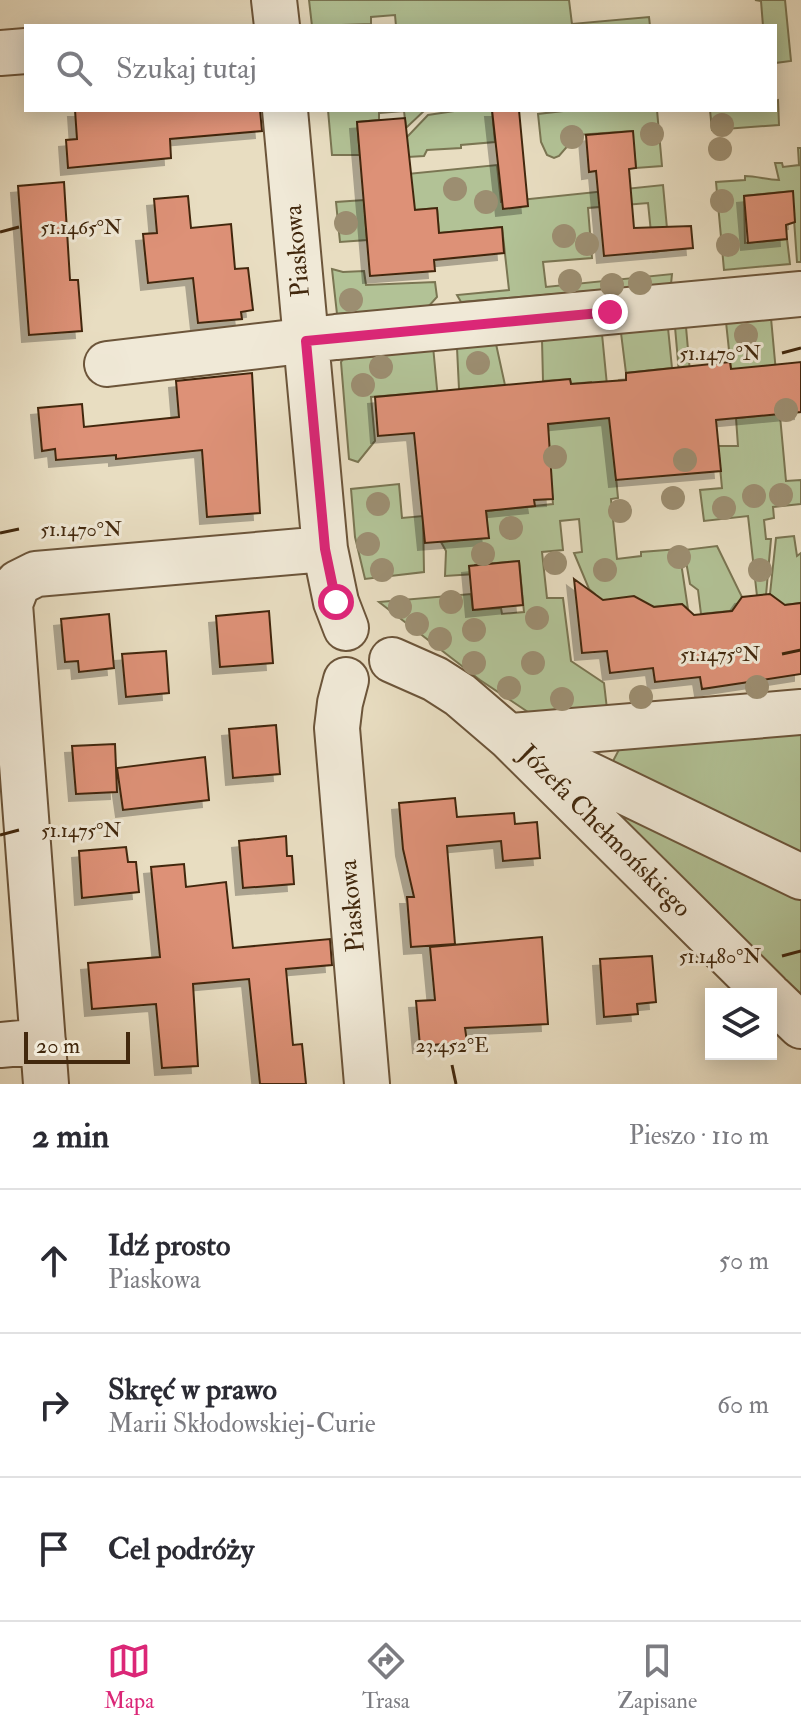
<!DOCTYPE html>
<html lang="pl">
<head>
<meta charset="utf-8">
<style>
	:root { --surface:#fff; --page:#f7f7f7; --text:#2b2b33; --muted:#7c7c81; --line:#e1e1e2; --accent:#db2777 }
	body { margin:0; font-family:"IM FELL Double Pica",serif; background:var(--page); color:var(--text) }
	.controls { position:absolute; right:24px; bottom:24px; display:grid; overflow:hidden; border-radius:0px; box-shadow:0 4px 20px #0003 }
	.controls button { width:72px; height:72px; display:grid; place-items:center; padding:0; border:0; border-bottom:2px solid var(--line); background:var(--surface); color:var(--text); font:40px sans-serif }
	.scale { position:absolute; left:24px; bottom:20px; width:106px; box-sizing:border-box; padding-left:8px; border:4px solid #42280d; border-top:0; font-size:22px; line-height:28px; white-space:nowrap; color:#42280d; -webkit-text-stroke:6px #f0e9d7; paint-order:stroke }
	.stop { position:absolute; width:24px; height:24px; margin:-18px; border:6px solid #db2777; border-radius:50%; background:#fff }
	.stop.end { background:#db2777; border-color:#fff; box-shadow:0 2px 8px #0008 }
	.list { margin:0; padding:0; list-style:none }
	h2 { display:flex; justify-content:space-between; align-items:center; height:104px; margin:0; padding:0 32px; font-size:34px }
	h2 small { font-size:26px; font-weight:400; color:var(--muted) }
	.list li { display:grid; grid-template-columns:52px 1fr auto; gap:24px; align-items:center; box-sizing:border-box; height:144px; padding:0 32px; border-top:2px solid var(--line) }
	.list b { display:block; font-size:30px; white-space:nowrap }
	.list p { margin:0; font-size:26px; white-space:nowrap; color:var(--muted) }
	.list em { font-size:26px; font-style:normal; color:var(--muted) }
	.icon { flex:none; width:44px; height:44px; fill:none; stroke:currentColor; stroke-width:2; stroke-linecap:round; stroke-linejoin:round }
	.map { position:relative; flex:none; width:801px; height:1084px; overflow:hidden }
	.search { position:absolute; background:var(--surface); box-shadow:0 4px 20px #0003; left:24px; right:24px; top:24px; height:88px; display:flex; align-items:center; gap:20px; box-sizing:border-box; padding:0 28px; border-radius:0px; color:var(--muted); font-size:30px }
	.sheet { height:536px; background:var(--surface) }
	nav { display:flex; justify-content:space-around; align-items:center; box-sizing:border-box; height:112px; border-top:2px solid var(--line); background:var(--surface); font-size:22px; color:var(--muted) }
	nav a { display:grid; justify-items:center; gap:4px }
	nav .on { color:var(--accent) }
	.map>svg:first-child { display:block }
</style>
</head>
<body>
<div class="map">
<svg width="801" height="1084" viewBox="0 0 801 1084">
	<defs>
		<filter id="shadow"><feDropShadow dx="-7" dy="7" stdDeviation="0" flood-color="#0004"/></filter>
	</defs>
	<rect width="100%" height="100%" fill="#e8ddc1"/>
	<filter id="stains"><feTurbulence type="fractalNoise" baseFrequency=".0025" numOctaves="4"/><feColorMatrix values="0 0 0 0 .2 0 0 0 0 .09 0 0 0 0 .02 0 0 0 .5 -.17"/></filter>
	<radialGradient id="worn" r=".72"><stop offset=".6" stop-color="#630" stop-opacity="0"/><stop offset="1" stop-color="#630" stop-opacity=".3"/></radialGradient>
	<!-- green -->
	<path fill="#b2c296" stroke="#7a7552" stroke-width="2" d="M309,0H569L572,24L649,17L650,26H396L395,15L371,17V24L312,26Z
		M755,0H785L791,61L775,63V26H763L761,1Z
		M778,100L779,125L712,130L710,110H775V101Z
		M328,110H425L406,128L404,111L379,113V120L357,122L360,155H332Z
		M461,110H492L495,142L461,145V148L427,150L424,156L408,157L406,138L428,115Z
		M572,110H657L662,166L636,168L632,131L577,135L559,156L554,158L547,155L541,142L538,114Z
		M798,148H801V262H797L792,191L744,196L745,243L787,239L790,264L724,270L716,182L745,180V176C757,176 767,180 779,180L775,163H782L783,167L799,165Z
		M497,165L501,202L663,185L669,250L653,252L648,203L588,208L592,258L543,262L546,287L672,274L671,284L461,302L457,295L509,290L502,227L439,233L437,208L414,210L387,176Z
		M364,200L367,240L340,242L336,202Z
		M332,269L343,272L364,271L366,285L435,282L437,297L428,307L337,314Z
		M771,318L786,481L801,480V504L773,507L774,518L764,520L766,539H771L766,595L757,596L748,516L704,521L700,490L722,488L718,446H738L736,418L758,416L731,369L726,322Z
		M675,327H686L693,406L682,407Z
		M668,328L672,368L626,373L621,333Z
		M602,334L618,498L611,499L617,559L641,556V552L679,549L688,609L682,604L642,608L596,601L595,594L589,589L574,553L582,552L579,519L560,521L563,550L542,552L547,598H563L571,661L604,683L608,718L531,714L480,680L379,602L471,594L473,610L501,608L502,614L524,612L519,561L475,565V574L445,576L446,551L441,542L488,537L486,511L553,504L546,424L594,419L591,382L571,384L570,379L543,381L542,340Z
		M496,344L505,385L459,389L457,348Z
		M433,346L441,431L425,432L421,393L371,397L375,441L358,462L349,459L341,362L347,354Z
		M399,484L402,518L423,516L424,572L365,579L355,537L351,489Z
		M794,536L797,556L801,553V603L776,606L775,598L770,594L776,538Z
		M717,546L742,597L739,610L701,614L698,590L690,584L684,550Z
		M801,725V1021L587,811L624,740Z"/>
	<!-- building -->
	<path fill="#dd9177" stroke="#42280d" stroke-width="2" filter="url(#shadow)" d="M75,110H260L262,131L170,139L171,158L68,168L66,140L77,139Z
		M492,110H519L528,206L503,209Z
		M405,118L415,210L437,208L439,233L502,227L504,253L434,260L435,271L370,276L357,122Z
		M633,131L636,168L629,169L634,228L691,226L693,248L604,256L596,171L589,172L586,135Z
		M64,182L70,280H78L82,331L29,335L18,186Z
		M793,191L795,222L786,225L787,239L748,243L744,196Z
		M188,196L191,228L231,224L235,269L248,268L253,310L241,312L242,319L198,323L193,278L148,283L143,234L157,233L154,199Z
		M730,362L731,369L801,362V412L716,420L721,471L616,480L609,418L548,424L553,499L534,500L535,506L486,511L489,538L425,543L414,433L378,436L375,397L570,379L571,384L626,380V373Z
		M252,373L260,513L207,517L202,450L116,459V455L56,460L55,449L42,451L38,408L82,404L84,427L179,417L176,381Z
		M519,561L523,605L473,610L469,566Z
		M574,579L603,600L634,596L654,607L682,604L694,615L732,611L742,597L770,594L785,605L801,603V674L702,689L700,677L655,682L653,668L610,673L607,651L582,653Z
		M269,611L273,663L220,667L216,616Z
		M109,614L114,668L79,672L78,661L65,662L61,619Z
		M166,651L169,693L126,697L122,654Z
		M276,725L280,774L233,778L229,729Z
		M115,744L117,792L76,794L72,746Z
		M205,757L209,800L123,810L117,768Z
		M455,798L457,817L514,813L515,824L537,822L540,858L503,861L501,841L447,846L455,944L411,947L407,897H414L403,849L399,803Z
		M286,836L287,856H292L294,884L243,888L239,841Z
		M126,847L128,862H136L139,892L82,898L79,851Z
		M184,864L186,887L226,882L233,948L330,939L332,965L286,969L293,1045L302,1044L306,1084H260L249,979L193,984L198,1066L162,1068L156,1004L92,1009L88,963L160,957L151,867Z
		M542,937L548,1024L465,1028L467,1042L420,1046L416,1001L435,1000L430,947Z
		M652,956L656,1002L637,1004L638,1014L604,1017L600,959Z"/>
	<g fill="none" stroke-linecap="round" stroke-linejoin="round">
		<!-- minor casing -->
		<g stroke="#6c553a" stroke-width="48">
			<path id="minor" d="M274,0L277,26
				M0,53L26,51
				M285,110L325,549L336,602L346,628
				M107,364L336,337L801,294
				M392,660L435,679L460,695L509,737L768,994
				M346,680L340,703L337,728L367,1084
				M512,736L801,712
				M540,751L801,877
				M771,997L801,1026
				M0,1045L43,1041
				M46,1084L10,604L18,583L36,574L325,549"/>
		</g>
		<!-- minor -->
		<use href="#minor" stroke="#f0e9d7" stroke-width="44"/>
	</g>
	<!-- trees -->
	<g fill="#9c8e71">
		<circle cx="722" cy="125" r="12"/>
		<circle cx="652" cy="134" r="12"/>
		<circle cx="572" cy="137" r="12"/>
		<circle cx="720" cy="149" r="12"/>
		<circle cx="455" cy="189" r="12"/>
		<circle cx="722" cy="201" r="12"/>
		<circle cx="486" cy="202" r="12"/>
		<circle cx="346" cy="223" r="12"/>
		<circle cx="564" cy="236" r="12"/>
		<circle cx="587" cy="244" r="12"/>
		<circle cx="728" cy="245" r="12"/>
		<circle cx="570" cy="281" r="12"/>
		<circle cx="640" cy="283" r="12"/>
		<circle cx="612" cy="285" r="12"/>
		<circle cx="351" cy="300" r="12"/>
		<circle cx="746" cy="335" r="12"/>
		<circle cx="478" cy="363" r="12"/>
		<circle cx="381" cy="367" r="12"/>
		<circle cx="363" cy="385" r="12"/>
		<circle cx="786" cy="410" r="12"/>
		<circle cx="555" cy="457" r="12"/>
		<circle cx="685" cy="460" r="12"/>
		<circle cx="781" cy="495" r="12"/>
		<circle cx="754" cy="496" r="12"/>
		<circle cx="673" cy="498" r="12"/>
		<circle cx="378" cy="504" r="12"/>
		<circle cx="724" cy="508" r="12"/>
		<circle cx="620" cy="511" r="12"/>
		<circle cx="511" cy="528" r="12"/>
		<circle cx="368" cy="544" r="12"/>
		<circle cx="483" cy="554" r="12"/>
		<circle cx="679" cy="557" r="12"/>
		<circle cx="555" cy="563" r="12"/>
		<circle cx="382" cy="570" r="12"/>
		<circle cx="605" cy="570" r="12"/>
		<circle cx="760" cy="570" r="12"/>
		<circle cx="451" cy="602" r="12"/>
		<circle cx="400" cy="607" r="12"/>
		<circle cx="537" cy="618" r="12"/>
		<circle cx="417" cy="624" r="12"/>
		<circle cx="474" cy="630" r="12"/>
		<circle cx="440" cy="639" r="12"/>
		<circle cx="474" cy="663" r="12"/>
		<circle cx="533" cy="663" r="12"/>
		<circle cx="757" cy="687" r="12"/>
		<circle cx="509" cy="688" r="12"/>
		<circle cx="641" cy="697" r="12"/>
		<circle cx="562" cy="699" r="12"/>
	</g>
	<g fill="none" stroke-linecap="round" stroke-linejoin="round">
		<!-- route -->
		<path stroke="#db2777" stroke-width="10" d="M336,602L325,549L306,341L610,312"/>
	</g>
	<!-- ticks -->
	<path fill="none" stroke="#42280d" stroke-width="3" d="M0,232L19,227M782,353L801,348M0,533L19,529M782,654L801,650M0,835L19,830M782,956L801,951M452,1065L456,1084"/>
	<g text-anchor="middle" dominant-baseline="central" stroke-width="6" stroke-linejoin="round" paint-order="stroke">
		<!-- street labels -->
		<g font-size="26" fill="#42280d" stroke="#f0e9d7">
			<text transform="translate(297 251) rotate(-95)">Piaskowa</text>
			<text transform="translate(605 831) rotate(45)">Józefa Chełmońskiego</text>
			<text transform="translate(352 906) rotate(-95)">Piaskowa</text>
		</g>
	</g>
	<g font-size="20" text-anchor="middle" fill="#42280d" stroke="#f0e9d7" stroke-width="6" stroke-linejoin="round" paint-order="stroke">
		<text x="81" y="234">51.1465°N</text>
		<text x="720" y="360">51.1470°N</text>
		<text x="81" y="536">51.1470°N</text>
		<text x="720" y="661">51.1475°N</text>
		<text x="81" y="837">51.1475°N</text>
		<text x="720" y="963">51.1480°N</text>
		<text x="452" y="1052">23.452°E</text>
	</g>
	<rect width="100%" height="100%" filter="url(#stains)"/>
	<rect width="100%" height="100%" fill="url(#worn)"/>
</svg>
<div class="controls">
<button><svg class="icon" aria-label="layers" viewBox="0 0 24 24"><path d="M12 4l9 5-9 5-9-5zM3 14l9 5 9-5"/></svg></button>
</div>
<div class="scale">20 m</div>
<div class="stop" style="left:336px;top:602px"></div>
<div class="stop end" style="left:610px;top:312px"></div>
<div class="search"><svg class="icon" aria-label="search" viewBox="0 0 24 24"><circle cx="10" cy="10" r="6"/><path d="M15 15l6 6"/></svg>Szukaj tutaj</div>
</div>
<section class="sheet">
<h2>2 min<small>Pieszo · 110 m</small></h2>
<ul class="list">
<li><svg class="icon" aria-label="ahead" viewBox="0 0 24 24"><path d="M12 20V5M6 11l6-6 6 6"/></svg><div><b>Idź prosto</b><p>Piaskowa</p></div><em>50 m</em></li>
<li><svg class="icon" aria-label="right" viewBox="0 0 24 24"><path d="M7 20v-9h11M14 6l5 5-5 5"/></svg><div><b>Skręć w prawo</b><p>Marii Skłodowskiej-Curie</p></div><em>60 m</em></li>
<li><svg class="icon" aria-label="arrive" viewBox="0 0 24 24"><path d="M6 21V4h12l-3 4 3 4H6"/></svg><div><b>Cel podróży</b></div></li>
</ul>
</section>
<nav>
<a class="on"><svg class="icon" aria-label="map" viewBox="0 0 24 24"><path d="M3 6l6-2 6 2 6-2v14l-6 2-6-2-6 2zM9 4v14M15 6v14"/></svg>Mapa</a>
<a><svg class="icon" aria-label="directions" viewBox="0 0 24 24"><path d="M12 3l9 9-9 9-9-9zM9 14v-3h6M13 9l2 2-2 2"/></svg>Trasa</a>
<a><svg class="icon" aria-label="saved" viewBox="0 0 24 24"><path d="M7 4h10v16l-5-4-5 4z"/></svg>Zapisane</a>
</nav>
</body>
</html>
